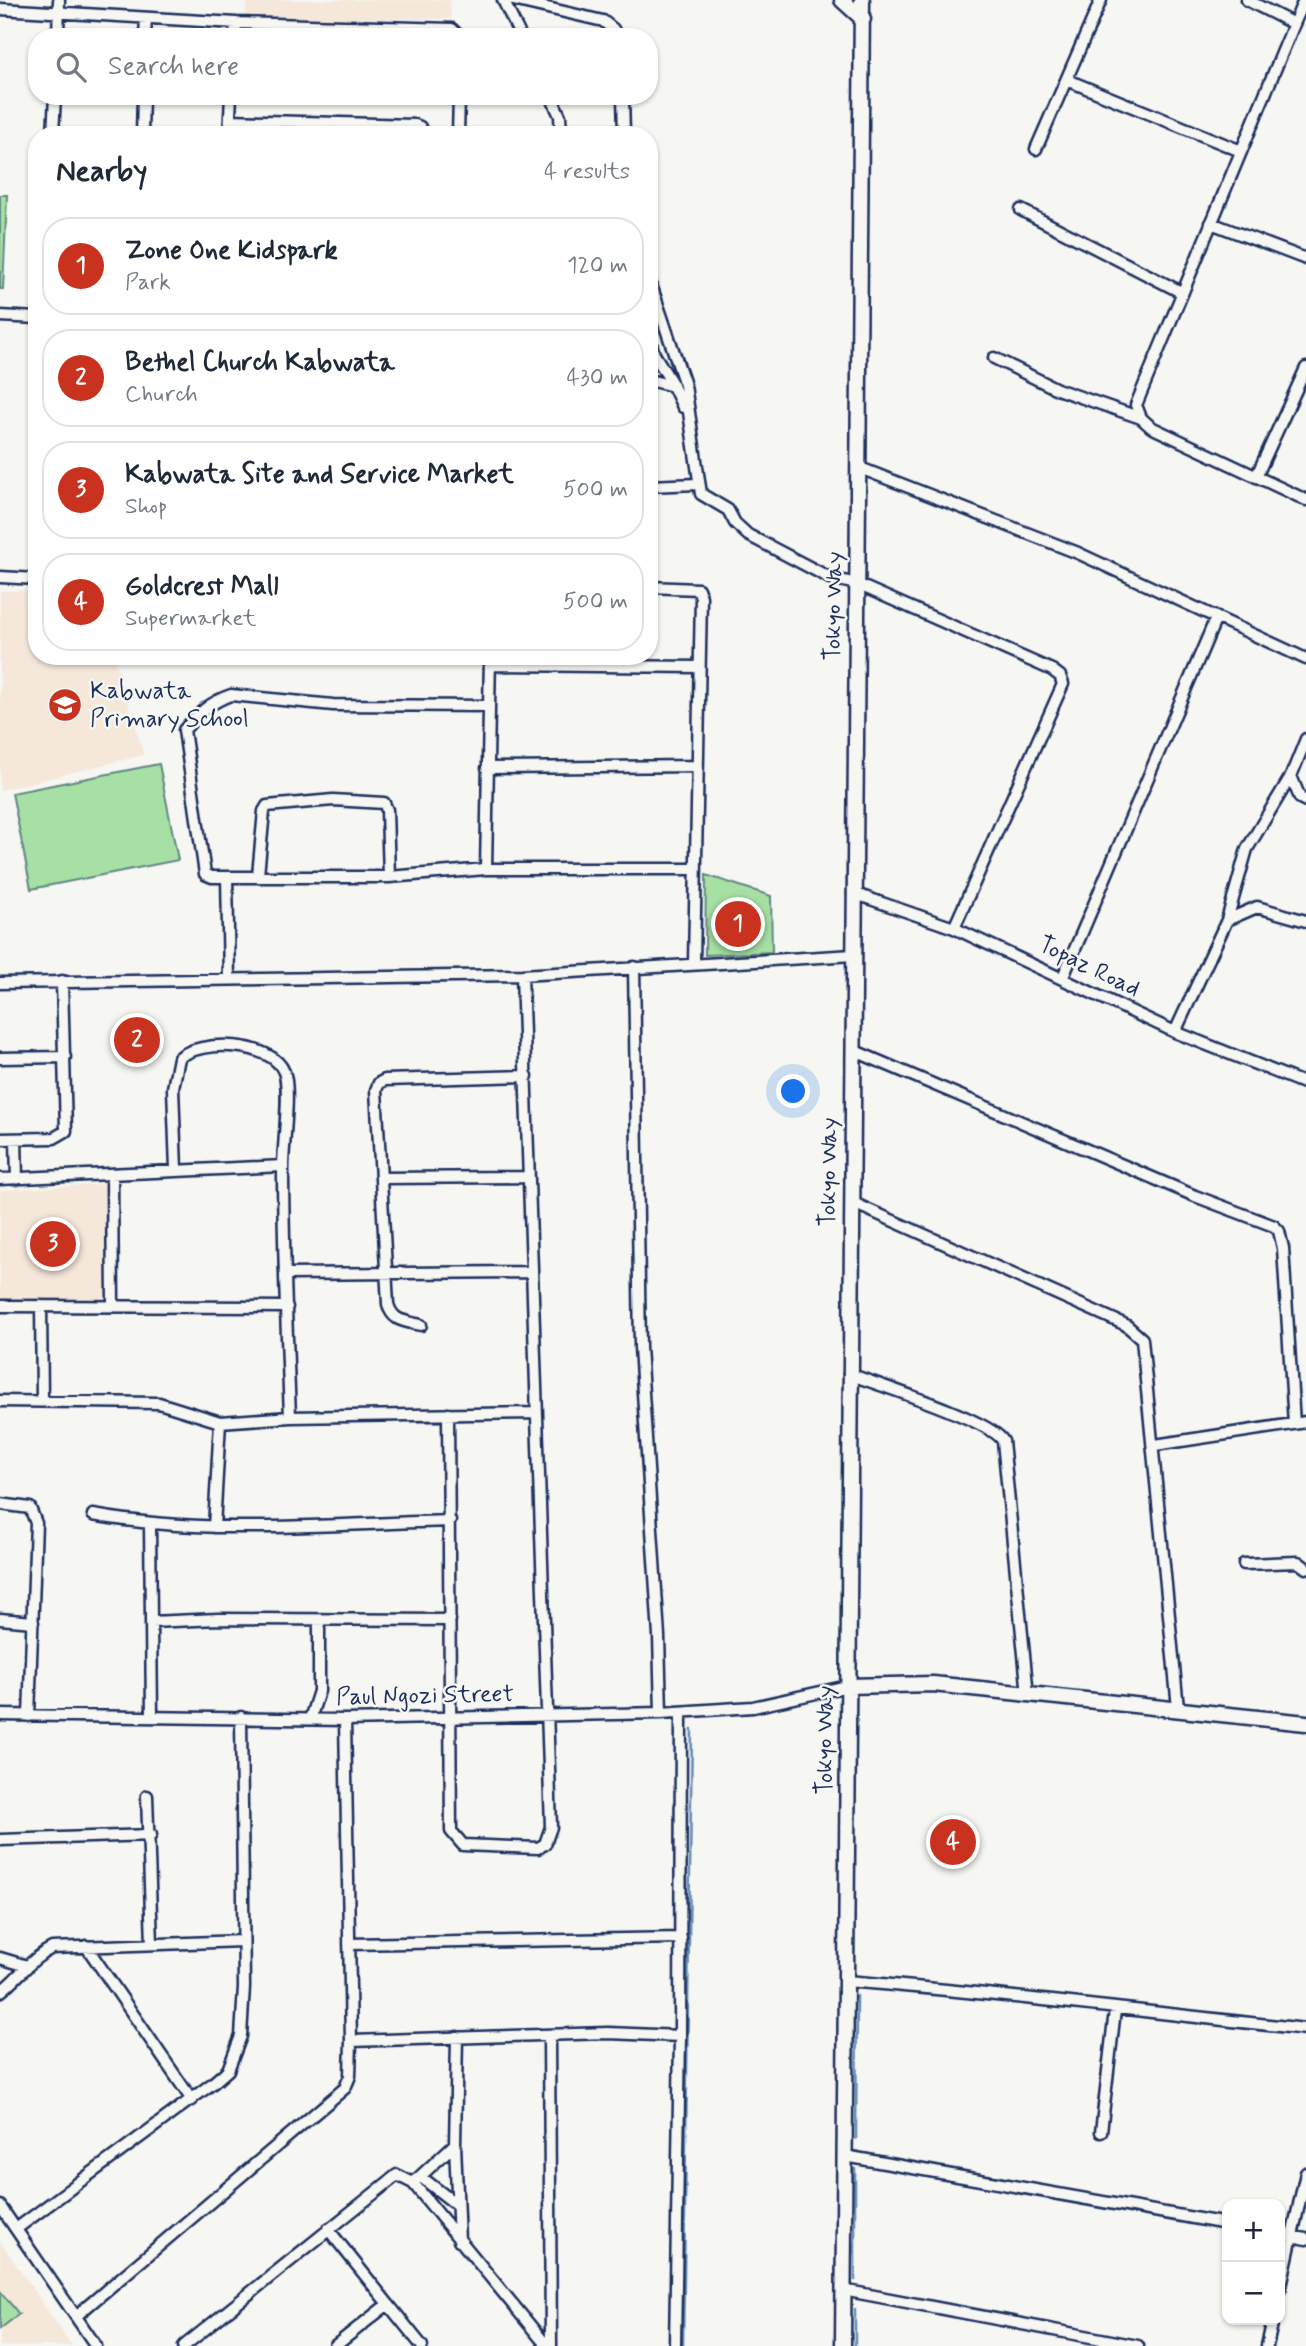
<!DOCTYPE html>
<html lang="en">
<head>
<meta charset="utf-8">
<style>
	:root { --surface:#fff; --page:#f6f6f7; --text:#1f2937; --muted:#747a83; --line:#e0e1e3; --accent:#c8321e }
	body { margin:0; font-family:Mynerve,sans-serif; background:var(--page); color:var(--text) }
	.controls { position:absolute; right:21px; bottom:21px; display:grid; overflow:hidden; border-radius:14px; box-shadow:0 2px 5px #0004 }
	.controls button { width:63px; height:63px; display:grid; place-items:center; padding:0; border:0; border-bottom:2px solid var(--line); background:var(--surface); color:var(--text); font:35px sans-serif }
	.you { position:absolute; left:794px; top:1092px; width:24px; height:24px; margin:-18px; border:5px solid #fff; border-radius:50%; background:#1a73e8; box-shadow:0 0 0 10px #1a73e833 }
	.badge { display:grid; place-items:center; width:46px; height:46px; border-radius:50%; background:var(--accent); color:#fff; font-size:23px; font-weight:700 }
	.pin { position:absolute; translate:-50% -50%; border:4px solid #fff; box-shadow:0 2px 7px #0006 }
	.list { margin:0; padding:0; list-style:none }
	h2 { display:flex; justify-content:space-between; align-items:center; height:91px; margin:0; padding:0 28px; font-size:30px }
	h2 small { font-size:23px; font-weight:400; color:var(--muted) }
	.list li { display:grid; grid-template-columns:46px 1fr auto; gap:21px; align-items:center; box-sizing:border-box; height:98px; margin:0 14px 14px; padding:0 14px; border:2px solid var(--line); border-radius:28px }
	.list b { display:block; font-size:26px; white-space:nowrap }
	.list p { margin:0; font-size:23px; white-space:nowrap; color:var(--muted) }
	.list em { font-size:23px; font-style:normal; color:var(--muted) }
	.icon { flex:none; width:38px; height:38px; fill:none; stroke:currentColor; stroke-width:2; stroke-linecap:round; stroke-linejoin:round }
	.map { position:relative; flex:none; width:1306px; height:2346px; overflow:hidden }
	.search { position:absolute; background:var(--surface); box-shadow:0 2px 5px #0004; left:28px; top:28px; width:630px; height:77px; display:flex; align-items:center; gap:18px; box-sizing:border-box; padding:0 24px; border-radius:28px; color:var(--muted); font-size:26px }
	.panel { position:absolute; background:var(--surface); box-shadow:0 2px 5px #0004; left:28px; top:126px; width:630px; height:539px; border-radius:28px }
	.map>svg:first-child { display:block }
</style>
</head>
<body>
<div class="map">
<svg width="1306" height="2346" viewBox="0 0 1306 2346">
	<rect width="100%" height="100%" fill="#f6f6f2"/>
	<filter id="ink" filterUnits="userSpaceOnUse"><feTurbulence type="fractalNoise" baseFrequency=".0143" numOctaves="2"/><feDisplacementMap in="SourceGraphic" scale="14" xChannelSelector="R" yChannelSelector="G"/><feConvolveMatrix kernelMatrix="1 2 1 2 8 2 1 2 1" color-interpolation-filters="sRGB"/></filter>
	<g filter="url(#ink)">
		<!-- built -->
		<path fill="#f5e8da" d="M247,0H450L451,19L245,18Z
			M37,590V656H114L144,755L0,790V591Z
			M105,1184V1303L0,1299V1190Z
			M0,2241L72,2346H0Z"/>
		<!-- green -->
		<path fill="#a7e0a5" stroke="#618882" stroke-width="2" d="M0,195H7L3,289H0Z
			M159,764L178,860L31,889L12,793Z
			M706,875L771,896L772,952L705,955Z
			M0,2291L19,2314L0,2329Z"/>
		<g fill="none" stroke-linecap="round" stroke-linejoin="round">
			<!-- stream -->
			<path stroke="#628bb6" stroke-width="2.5" d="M856,2139L857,1996
				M855,2169V2280
				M683,2346L692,1729
				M855,2346V2309"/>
			<!-- street casing -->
			<g stroke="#1b2f5e" stroke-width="15">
				<path id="street" d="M503,0L521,37
					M513,0L603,21L613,29L617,37
					M1247,0L1294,24
					M1304,0L1136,405L1141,418L1151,427L1306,500
					M0,9L236,23L452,29L460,37
					M58,37L59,0
					M145,37L146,18
					M235,37L236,23
					M1067,80L1241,151
					M551,96L560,116L561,135
					M623,96L624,135
					M230,120L415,125L420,127L424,135
					M53,135L55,96
					M142,135L143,96
					M229,135L231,96
					M458,135L459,96
					M1036,149L1101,0
					M1021,210L1181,292
					M1211,223L1306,259
					M649,279L685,385L701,494L728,510L735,523L748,535L830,578L857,584L1052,670L1060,676L1063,684L954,928
					M0,316L37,318
					M649,337L654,354L673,385
					M994,358L1057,389L1141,418
					M649,380L673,386L683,407
					M860,468L1078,553L1306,659
					M1256,477L1306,368
					M649,486L697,484
					M0,577L37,579
					M649,587L698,589L701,597L694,963
					M490,665L699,667
					M489,706L333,705L231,695C210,702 198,714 184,730L205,874L212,877H389L486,869H696
					M1306,739L1291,776L1300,798L1306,801
					M487,768L697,766
					M486,869L490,656
					M258,875L264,811L267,806L333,800L384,803L387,810L389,877
					M227,877L229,979
					M853,893L954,928L1175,1032L1306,1084
					M1227,920L1247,849L1291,776
					M634,967L640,1347L659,1636L661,1713
					M1063,977L1216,618
					M0,983L522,975L854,955
					M1175,1032L1227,920L1257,907L1306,921
					M855,1051L1195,1196L1274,1226L1279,1231L1283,1248L1294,1424
					M0,1058L65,1057
					M0,1139L54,1138L66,1131L62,981
					M16,1139L17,1179
					M176,1169L173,1088L179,1058C200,1039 272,1041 284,1072C291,1089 283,1145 283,1167C283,1250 287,1334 290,1417
					M112,1174L113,1306
					M381,1178L529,1177
					M0,1179L283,1166
					M851,1202L1126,1325L1142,1339L1178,1708
					M286,1274L531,1272
					M0,1306L287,1307
					M41,1306L42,1400
					M421,1325C404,1321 392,1321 388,1304L376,1090L379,1083L385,1080L527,1076
					M849,1374C876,1384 993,1421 1003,1441L1028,1695
					M0,1401L159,1403L220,1422L290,1417L535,1413
					M448,1414L451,1831L463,1845L538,1848L545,1844L551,1827L522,975
					M1155,1445L1306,1422
					M0,1504L30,1508L36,1523L29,1716
					M93,1515C210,1536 332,1524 450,1521
					M150,1525L152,1716
					M214,1527L220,1422
					M1244,1564L1298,1562L1306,1568
					M0,1619L33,1622
					M151,1622L218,1619L450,1620
					M0,1715L345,1720L661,1713L753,1707L848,1686
					M310,1719L319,1691V1621
					M147,1796L152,1944
					M0,1840L151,1835
					M349,1944L681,1938
					M86,1946L192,2100
					M0,1958L27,1966
					M846,1981C1000,1993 1152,2013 1306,2029
					M0,1992C19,1978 31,1958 52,1948L242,1941
					M549,2036L551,2346
					M457,2037L455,2144L459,2241
					M351,2041L608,2033L680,2036
					M1101,2132L1115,2010
					M845,2156L1227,2224
					M421,2177L457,2205
					M413,2183L455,2144
					M0,2206L96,2346
					M16,2229L213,2083L228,2070L241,2036L244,1987L241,1717
					M328,2229L388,2304
					M1280,2234L1306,2239
					M843,2290L1138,2346
					M1280,2290L1306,2173
					M76,2316L345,2088L350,2076L351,2041L345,1720
					M184,2346L397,2175L413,2183L547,2346
					M335,2346L388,2304L422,2346
					M675,2346L680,2036L681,1712
					M1267,2346L1273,2320"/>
			</g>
			<!-- secondary casing -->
			<g stroke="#1b2f5e" stroke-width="19">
				<path id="secondary" d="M842,0L863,19
					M848,1686L933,1684L1306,1723
					M843,2346L862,0"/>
			</g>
			<!-- street -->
			<use href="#street" stroke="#f6f6f2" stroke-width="10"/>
			<!-- secondary -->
			<use href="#secondary" stroke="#f6f6f2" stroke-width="14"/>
		</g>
	</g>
	<!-- icons -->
	<defs>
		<g id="school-disc" transform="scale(1.75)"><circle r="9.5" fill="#c8321e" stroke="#f6f6f2"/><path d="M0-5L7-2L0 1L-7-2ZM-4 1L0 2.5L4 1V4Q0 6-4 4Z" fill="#fff"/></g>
	</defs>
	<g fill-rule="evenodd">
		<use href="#school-disc" x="65" y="705"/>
	</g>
	<g text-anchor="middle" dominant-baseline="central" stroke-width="5" stroke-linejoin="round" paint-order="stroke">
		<!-- street labels -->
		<g font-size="24" fill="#1b2f5e" stroke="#f6f6f2">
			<text transform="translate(834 606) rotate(-89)">Tokyo Way</text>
			<text transform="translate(1089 967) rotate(26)">Topaz Road</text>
			<text transform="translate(829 1172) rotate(-89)">Tokyo Way</text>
			<text transform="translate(425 1696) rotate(-1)">Paul Ngozi Street</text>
			<text transform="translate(825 1740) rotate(-90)">Tokyo Way</text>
		</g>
		<!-- poi labels -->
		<g font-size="24" fill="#1b2f5e" stroke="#f6f6f2" text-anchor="start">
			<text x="90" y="691">Kabwata<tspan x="90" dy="28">Primary School</tspan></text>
		</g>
	</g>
</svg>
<div class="controls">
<button>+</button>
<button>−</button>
</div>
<div class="you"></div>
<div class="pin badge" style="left:738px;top:924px">1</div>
<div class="pin badge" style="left:137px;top:1040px">2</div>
<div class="pin badge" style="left:53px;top:1244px">3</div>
<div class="pin badge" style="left:953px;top:1842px">4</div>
<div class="search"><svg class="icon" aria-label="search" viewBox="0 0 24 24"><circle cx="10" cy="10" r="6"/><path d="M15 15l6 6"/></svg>Search here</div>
<section class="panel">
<h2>Nearby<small>4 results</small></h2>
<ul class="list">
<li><span class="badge">1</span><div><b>Zone One Kidspark</b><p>Park</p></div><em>120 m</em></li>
<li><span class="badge">2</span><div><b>Bethel Church Kabwata</b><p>Church</p></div><em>430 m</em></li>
<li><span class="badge">3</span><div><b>Kabwata Site and Service Market</b><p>Shop</p></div><em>500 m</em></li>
<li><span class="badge">4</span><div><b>Goldcrest Mall</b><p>Supermarket</p></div><em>500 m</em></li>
</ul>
</section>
</div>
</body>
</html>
